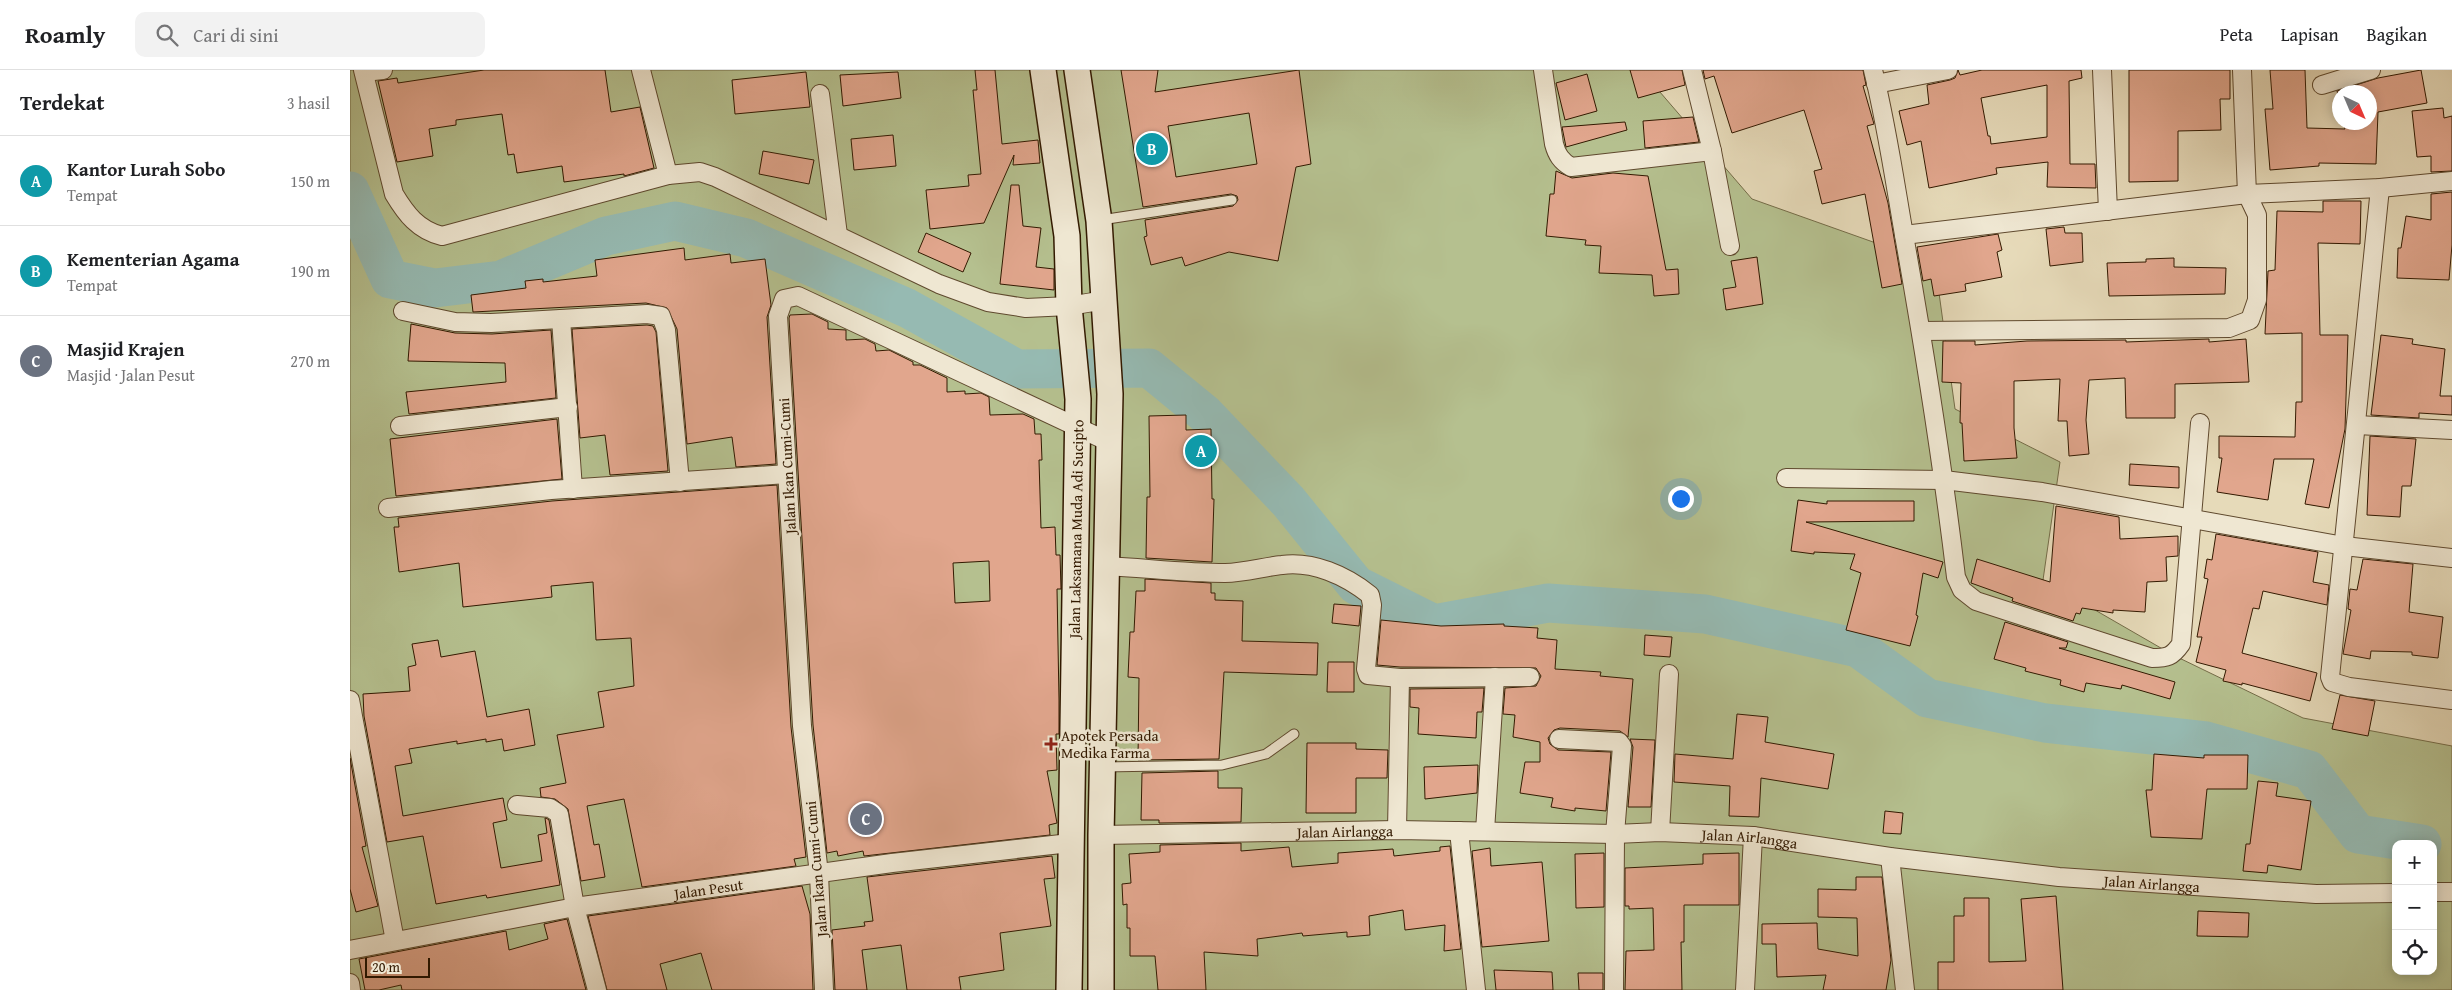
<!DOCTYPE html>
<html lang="id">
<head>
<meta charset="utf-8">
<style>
	:root { --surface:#fff; --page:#f2f2f2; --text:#202124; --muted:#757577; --line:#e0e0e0; --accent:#7c3aed }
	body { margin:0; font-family:"Gentium Book Plus",serif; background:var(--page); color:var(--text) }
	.controls { position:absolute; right:15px; bottom:15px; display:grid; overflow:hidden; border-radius:10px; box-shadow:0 2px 12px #0003 }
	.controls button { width:45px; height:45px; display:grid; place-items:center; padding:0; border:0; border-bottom:1px solid var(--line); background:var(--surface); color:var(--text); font:25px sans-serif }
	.compass { position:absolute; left:1982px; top:15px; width:45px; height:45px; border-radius:50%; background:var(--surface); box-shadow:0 2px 12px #0003; rotate:136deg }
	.scale { position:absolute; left:15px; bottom:12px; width:65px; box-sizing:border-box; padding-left:5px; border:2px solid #321900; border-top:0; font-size:14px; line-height:18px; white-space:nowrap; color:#321900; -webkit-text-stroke:4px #efe7d2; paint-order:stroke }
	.you { position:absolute; left:1330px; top:428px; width:18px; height:18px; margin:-12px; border:4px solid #fff; border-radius:50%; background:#1a73e8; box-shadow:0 0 0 8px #1a73e833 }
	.badge { display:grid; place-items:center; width:32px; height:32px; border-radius:50%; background:var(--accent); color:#fff; font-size:16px; font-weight:700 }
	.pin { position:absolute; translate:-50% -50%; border:2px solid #fff; box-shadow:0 1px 5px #0006 }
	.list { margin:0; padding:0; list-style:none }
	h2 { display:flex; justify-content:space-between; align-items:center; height:65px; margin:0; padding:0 20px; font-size:21px }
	h2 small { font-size:16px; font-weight:400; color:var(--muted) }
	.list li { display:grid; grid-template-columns:32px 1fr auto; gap:15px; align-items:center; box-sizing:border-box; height:90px; padding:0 20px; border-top:1px solid var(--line) }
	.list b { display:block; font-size:19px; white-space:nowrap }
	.list p { margin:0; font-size:16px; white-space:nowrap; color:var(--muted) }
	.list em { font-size:16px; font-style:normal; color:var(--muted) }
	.icon { flex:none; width:28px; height:28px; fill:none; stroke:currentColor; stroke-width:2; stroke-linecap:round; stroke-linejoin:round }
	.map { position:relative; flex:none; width:2102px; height:920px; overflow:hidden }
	header { display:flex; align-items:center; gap:30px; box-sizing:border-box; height:70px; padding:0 25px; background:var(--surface); border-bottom:1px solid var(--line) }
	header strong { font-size:24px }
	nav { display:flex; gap:28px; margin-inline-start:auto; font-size:18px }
	.search { width:350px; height:45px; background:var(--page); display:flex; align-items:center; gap:12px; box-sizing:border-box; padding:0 18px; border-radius:10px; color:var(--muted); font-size:19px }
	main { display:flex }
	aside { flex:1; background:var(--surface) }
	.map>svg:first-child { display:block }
</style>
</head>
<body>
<header>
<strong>Roamly</strong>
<div class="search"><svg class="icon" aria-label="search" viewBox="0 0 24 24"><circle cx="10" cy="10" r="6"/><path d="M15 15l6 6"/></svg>Cari di sini</div>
<nav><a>Peta</a><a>Lapisan</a><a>Bagikan</a></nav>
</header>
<main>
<aside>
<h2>Terdekat<small>3 hasil</small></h2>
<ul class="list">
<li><span class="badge" style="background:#0f9aa8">A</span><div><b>Kantor Lurah Sobo</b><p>Tempat</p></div><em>150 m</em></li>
<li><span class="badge" style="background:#0f9aa8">B</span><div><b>Kementerian Agama</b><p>Tempat</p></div><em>190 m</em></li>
<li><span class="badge" style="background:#6b7280">C</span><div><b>Masjid Krajen</b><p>Masjid · Jalan Pesut</p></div><em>270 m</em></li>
</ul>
</aside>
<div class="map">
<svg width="2102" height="920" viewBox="0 0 2102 920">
	<rect width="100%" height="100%" fill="#e6dab9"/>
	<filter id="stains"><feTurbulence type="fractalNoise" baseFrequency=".004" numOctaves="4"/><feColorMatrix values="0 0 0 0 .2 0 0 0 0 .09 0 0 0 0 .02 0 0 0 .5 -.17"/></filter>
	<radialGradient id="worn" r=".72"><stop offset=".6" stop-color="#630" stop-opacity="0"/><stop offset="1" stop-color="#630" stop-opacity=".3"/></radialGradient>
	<!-- green -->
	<path fill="#b5c08f" stroke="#746c48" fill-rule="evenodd" d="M0,0H1291L1402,129L1585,194L1605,339L1710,392L1693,510L1823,585L1953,648L2102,676V920H0ZM2046,774H2083V901H2046Z"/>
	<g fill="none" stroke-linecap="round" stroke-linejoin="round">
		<!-- river -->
		<path stroke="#96bab2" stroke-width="39" d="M0,121L40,209L85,218L151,210L256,166L325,151L396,168L557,238L667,299L799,298L854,343L938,431L1006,515L1084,554L1198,533L1355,544L1508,578L1577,628L1695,653L1856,671L1959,700L2008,764L2072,774"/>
	</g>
	<!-- building -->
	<path fill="#e1a68d" stroke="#321900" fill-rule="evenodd" d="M134,0H255L261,42L290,37L304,98L274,106V104L214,112L212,96L167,103L164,84L158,85L152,44L106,50V55L79,59L83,86L47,92L28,11L47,8L48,13Z
		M625,0H645L652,74L688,70L690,93L663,95L664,85L634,153L580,159L576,120L619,116L618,105L631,104L623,20H627Z
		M771,0H808L805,22L949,0L961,94L946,97L928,191L879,182L835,196L832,187L801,195L794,167L797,166L795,150L883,136L888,130L887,126L881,124L793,137ZM899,43L907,94L826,107L818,56Z
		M1280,0H1332L1335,15L1288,28Z
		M1353,0H1513L1516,15L1513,16L1524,54L1517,56L1538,133L1552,214L1532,218L1515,124L1472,134L1464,101L1472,99L1454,40L1382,63L1364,6L1355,9Z
		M1608,0L1610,5L1632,0H1731L1732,8L1719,11L1720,94H1745L1746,118L1697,117L1698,92L1646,98L1647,104L1579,118L1571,71L1557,75L1549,41L1579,34L1577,15L1600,10L1605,8ZM1697,15V67L1641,74L1640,66H1638L1631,28Z
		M1779,0H1880V29H1870L1871,60L1828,61V111L1779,112Z
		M1920,0H1955L1957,58L1995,59L1993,52H2020V22H1990V33L1987,21L2028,8L2071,0L2077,33L2028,42L2026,94L1969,93V96L1920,100L1915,39H1923Z
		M456,2L460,37L385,44L382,10Z
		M548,2L551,28L493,36L490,5Z
		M1237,4L1247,41L1215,50L1206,13Z
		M2093,38L2094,48L2102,46V101L2081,102V86L2067,87L2062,41Z
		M1343,47L1349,72L1295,78L1293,51Z
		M1275,52L1277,60L1216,77L1212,57Z
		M543,65L546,96L504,100L501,69Z
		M413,81L464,90L459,114L409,104Z
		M1206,101L1222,108L1263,103L1298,106L1316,200L1328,199L1329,224L1304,226L1302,205L1249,203L1251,176L1235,175L1236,170L1196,166L1200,124H1204Z
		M661,115H669L673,156L691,158L686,197L704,199V220L650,214Z
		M2102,122V175L2099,210L2047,208L2048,178H2051L2056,146L2081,150V124Z
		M1973,131H2011L2010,174L1968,173L1970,265H1998L1995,359L1979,438L1955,434L1964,389H1924L1918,430L1867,422L1872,388H1869V366L1945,367L1946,332H1952V263L1915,264L1918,201L1925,200L1927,141L1973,142Z
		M1714,157L1715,163H1732L1733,192L1700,196L1696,159Z
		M576,163L621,183L613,202L568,182Z
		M1648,164L1652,180L1647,182L1652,207L1615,214L1616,221L1584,226L1581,209L1573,211L1567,177Z
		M334,178L335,190L380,184L381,193L415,189L421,235L417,247L426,394L386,397L382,367L337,374L327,259L317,238L296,233L123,242L121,225L176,218L175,211L193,209V212L247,206L245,190Z
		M1407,187L1413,234L1376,240L1373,219L1386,217L1381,191Z
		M1824,188V197L1876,198L1875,224L1759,226L1757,193L1796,192V189Z
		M462,244L478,252V259L496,260V270L515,269L525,274L526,281L539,280L563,292V295H570L597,308V322L615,321V324L631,323L639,327L640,345L673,344L684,349L685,364H691L692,390H689L691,458L705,457L706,485H710L711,519H707L709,630V664H706L707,700L697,701L707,753L699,755L700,765L514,786L513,781L488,786L487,781L477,783L463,655L439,248L440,245ZM639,491L640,531L605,533L603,493Z
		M61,254L105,263L142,264L201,260L206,328L59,344L56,322L156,312L155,293L58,291Z
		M297,255L303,256L306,262L318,401L260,405L255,365L230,368L222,259Z
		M2031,265L2063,269L2062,274L2095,279L2090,326H2102V345L2069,343V348L2021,345Z
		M1859,269V272L1896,269L1899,312L1825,314V348H1776L1775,308L1739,310L1736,350L1739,384L1719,386L1717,351H1708L1710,309L1664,311V358L1667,388L1614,391L1612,353H1610L1611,313L1592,312L1593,271H1625V275L1677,271L1776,270V272Z
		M836,345V360L861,359L862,429H864L862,492L796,488L797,427H800L799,346Z
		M207,349L212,409L46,426L40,369Z
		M2020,366L2066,369L2061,416H2052L2050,447L2017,445Z
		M1780,394L1829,397V418L1779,415Z
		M427,415L441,657L456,787L444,789L446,796L292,817L274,729L237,736L244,775L249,774L255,807L231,811L218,739L205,729L191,727L190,718L216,713L207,665L254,657L248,622L284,616L281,568L246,570L243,512L201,516L202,527L113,537L109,493L49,502L44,457H49L48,448L202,431Z
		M1448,430L1477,434V431H1564V451L1456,452L1593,492L1588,508L1573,503L1566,545L1568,546L1560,576L1496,560L1511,503L1500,499L1505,484L1464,482V484L1441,481Z
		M1706,436L1769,447L1770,469L1828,466V486L1816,487L1817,511L1797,512L1795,542L1763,540V543L1732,538L1730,544L1726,543L1723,551L1662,531L1663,528L1621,513L1627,489L1700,512Z
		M1866,464L1968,482L1963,512L1979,515L1977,535L1913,521L1909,539L1903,538L1892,583L1967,603L1960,631L1892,613V615L1873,611L1876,600L1846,592L1852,567H1847L1858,509L1854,508L1857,489L1862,490Z
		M2013,489L2063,494L2059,542L2093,547L2088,588L2062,585V582L2021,581L2020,589L1993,584L2001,540L1998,539L2000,519L2007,520Z
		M795,509L861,513V523H865V530L893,531L892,571L968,573L967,605L874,602L869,689L788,690L789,608L778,607L780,562H784L786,521H795Z
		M984,534L1011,536L1009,556L982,553Z
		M1031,550L1091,556L1154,554V556L1188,558L1187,568L1207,570L1205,599L1251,602L1250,606L1283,609L1278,667L1270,661L1210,658L1204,660L1198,668L1200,674L1208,680L1261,682L1256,741L1225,738V741L1201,737L1203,728L1170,723L1175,692H1190V672L1163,667L1165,645L1153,644L1155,618L1186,616L1191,606L1186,598L1050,597L1027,595Z
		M1655,552L1718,572L1716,578H1709L1825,612L1820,629L1772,615L1771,619L1736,613L1734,622L1710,615L1711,610L1675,601L1676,598L1644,589Z
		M1295,565L1322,567L1320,587L1294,585Z
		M88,570L91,587L125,581L137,647L179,639L185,675L154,681L152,669L136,672V669L107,674V671L59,679L62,693L45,696L53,746L153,728L157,750L143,753L151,798L192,791L188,765L197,763L195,748H196L199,750L210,815L137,828L136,825L86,834L73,766L37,772L14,646L13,624L60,621L58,597L66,595L62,574Z
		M978,592H1004V622H977Z
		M1134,618L1132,642H1127L1126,668L1068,664L1069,638L1060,637V619Z
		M1990,625L2025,631L2018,666L1982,659Z
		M1387,644L1418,647L1415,672L1484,684L1478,719L1411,708L1409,747L1379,746L1380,716L1324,712L1325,684L1383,689Z
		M1280,669L1305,670L1301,737H1278L1283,677Z
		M957,673H1006V679L1038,680L1037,708H1006V743H956Z
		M1804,684L1854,688V685H1898L1897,719H1857L1852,769L1801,767L1796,720H1802Z
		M0,688L16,776L12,777L28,836L6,842L0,819Z
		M1128,695L1127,723L1075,729L1074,697Z
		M868,701V718H892L891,752L809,753V750H791L792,703Z
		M1908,711L1928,713L1926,726L1961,731L1951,800L1918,795L1917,803L1893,801L1896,774H1900Z
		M1535,741L1553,743L1551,764L1533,763Z
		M891,773V781L939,777L942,797L988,793V783L1043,779L1044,786L1090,781V777L1100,776L1111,879L1094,881L1095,855L1055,860L1053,840L1019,846L1020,865L997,867V862L953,866L952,863L907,869L908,886L854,882L856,920H808L805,886H780V858H777V834L773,835L772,814L781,813L779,784L810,782V775Z
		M1140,778L1141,796L1192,792L1199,871L1132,877L1122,781Z
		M1254,783V837L1226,838L1225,784Z
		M1389,783V835H1334V872H1331L1332,920H1275L1276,881L1304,880L1303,838L1279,839V836H1275V798L1353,794V784Z
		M702,786L705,808L694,809L701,856L650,863L654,900L609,907L611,920H557L551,875L512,880L517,920H485L482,860L515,856L514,852L523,851L517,807Z
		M1506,807H1532L1541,890L1536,920H1473L1476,905L1427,907L1426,874H1412V854L1467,853L1468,879L1508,886L1507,848L1468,847V819L1506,820Z
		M452,816L460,844L463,920H362L351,883L310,894L317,920H257L238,846Z
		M1706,826L1713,920H1588V892H1604V846H1614V828H1639V892L1676,891L1671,829Z
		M1848,841L1899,843L1898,867L1847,866Z
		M217,849L236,920H52L51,915L29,920H15L9,889L156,861L159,880L198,869L194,854Z
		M1144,900L1202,902L1203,920H1146Z
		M1228,903H1253V920H1229Z"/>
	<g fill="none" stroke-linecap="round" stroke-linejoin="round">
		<!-- lane casing -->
		<g stroke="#5f492e" stroke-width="11">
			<path id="lane" d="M751,150L882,130
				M753,697L872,695L916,684L944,664"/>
		</g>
		<!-- street casing -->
		<g stroke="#5f492e" stroke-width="20">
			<g id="street">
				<path d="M13,0L44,124C56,144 68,160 92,166L318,105L350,102L365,107L589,214L638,232L676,238L719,236L755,230"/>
				<path d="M291,0L318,105"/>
				<path d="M1193,0L1204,74C1207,85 1211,91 1221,97L1362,81"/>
				<path d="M1342,0L1362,81L1380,176"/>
				<path d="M1523,0C1538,60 1546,121 1557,182C1576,290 1593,398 1606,507L1612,520L1626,531L1802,588C1817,588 1822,587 1831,574L1850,353"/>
				<path d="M1752,0L1758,141"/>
				<path d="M14,2L33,0"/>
				<path d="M1526,14L1598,0"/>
				<path d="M1972,15L2021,0"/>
				<path d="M470,24L488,165"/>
				<path d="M2030,118L1980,607L1982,612L1999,617L2102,630"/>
				<path d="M1554,165L1897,124L2030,118L2102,111"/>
				<path d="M53,241L105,252L141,253L297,244L311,246L316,260L330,412"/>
				<path d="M211,249L223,419"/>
				<path d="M1571,261L1879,258L1900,250L1907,230V145L1897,124L1892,0"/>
				<path d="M2007,355L2102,360"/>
				<path d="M50,356L218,337"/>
				<path d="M1436,408L1594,410L1692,422L1994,476L2102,488"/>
				<path d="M38,438L201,420L437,404"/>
				<path d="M756,496C796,498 835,503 875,503C894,503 913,497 932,495C963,491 995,505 1020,525L1022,535L1016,599L1018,605L1050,608L1180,607"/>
				<path d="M0,630L45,871"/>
				<path d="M1209,669L1269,672L1272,676L1265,764L1264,920"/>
				<path d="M167,735L200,738L209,744L225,837L247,920"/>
				<path d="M1047,760L1050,608"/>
				<path d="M1109,761L1126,920"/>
				<path d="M1135,761L1145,607"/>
				<path d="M1310,762L1319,604"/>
				<path id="s1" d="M751,765L1047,760L1265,764L1310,762L1403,766L1540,787L1709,807L1966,824L2046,823"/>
				<path d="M1540,787L1555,920"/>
				<path d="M2083,822H2102"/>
				<path id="s2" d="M0,880L225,837L542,793L720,773"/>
				<path d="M0,913L1,920"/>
				<path d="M474,920L469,804L452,656L428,246L434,229L448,226L759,372"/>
				<path d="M1395,920L1403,766"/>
			</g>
		</g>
		<!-- secondary casing -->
		<g stroke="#321900" stroke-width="28">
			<path id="secondary" d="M693,0L717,166L719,236L728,329L719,920
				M727,0L749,151L760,324L751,765V920"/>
		</g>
		<!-- lane -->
		<use href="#lane" stroke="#efe7d2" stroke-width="9"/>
		<!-- street -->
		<use href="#street" stroke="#efe7d2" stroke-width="18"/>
		<!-- secondary -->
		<use href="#secondary" stroke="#efe7d2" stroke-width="25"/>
	</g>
	<!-- markers -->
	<path fill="#8f2418" stroke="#efe7d2" stroke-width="2" d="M698.5 666.5h5v5h5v5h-5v5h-5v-5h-5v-5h5z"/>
	<g text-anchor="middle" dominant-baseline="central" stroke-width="5" stroke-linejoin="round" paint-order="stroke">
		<!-- street labels -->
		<g font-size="15" fill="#321900" stroke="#efe7d2">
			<text transform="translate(437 396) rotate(-93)">Jalan Ikan Cumi-Cumi</text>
			<text transform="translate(726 459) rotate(-89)">Jalan Laksamana Muda Adi Sucipto</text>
			<text stroke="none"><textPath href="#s1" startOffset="244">Jalan Airlangga</textPath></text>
			<text stroke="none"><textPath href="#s1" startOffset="649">Jalan Airlangga</textPath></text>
			<text transform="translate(466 799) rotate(-95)">Jalan Ikan Cumi-Cumi</text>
			<text stroke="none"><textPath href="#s1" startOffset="1054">Jalan Airlangga</textPath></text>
			<text stroke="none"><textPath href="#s2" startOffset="364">Jalan Pesut</textPath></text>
		</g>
		<!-- poi labels -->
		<g font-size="15" fill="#321900" stroke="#efe7d2" text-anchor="start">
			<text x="711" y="665">Apotek Persada<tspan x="711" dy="17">Medika Farma</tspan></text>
		</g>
	</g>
	<rect width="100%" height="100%" filter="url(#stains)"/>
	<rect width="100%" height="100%" fill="url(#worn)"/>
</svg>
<div class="controls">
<button>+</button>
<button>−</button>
<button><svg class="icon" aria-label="locate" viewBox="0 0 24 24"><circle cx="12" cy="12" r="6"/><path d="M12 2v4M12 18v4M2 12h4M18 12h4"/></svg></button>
</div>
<svg class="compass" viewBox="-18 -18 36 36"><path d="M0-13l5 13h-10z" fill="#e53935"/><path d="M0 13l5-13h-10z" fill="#757577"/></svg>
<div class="scale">20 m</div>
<div class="you"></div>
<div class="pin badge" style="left:851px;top:381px;background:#0f9aa8">A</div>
<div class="pin badge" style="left:802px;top:79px;background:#0f9aa8">B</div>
<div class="pin badge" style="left:516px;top:749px;background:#6b7280">C</div>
</div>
</main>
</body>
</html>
